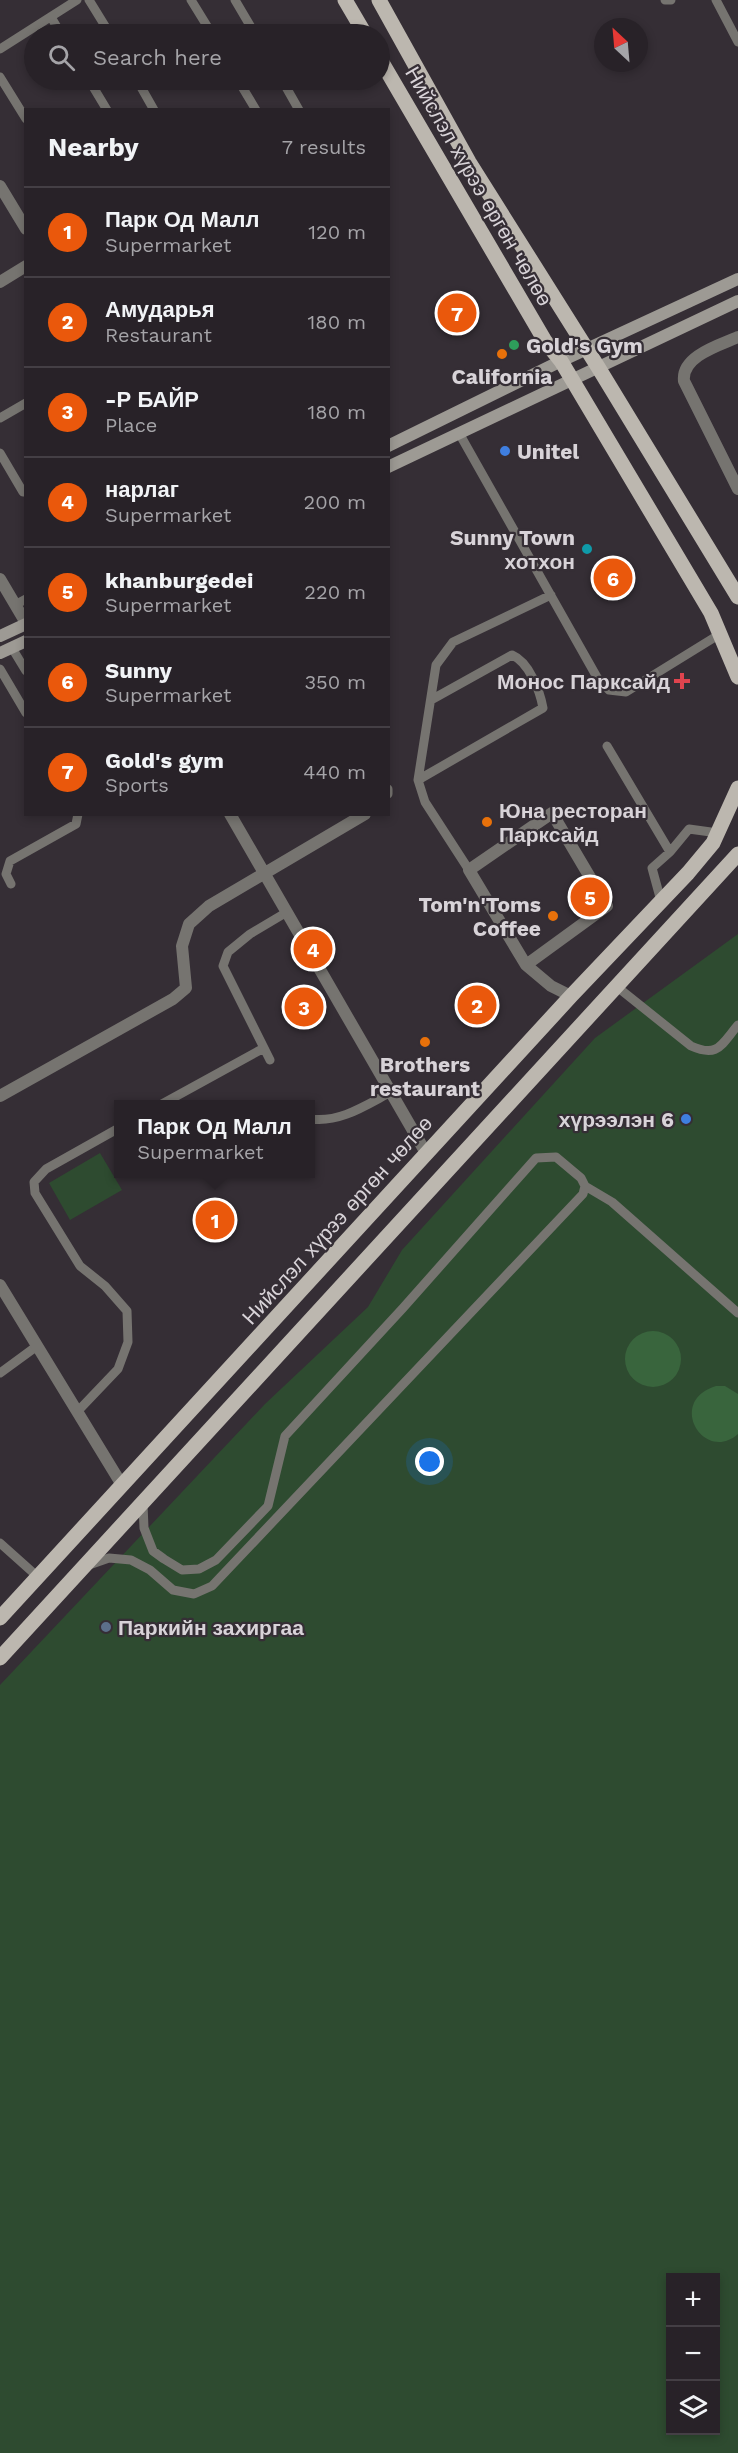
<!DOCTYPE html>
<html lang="en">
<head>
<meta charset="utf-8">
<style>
	:root { --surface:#282228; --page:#302a30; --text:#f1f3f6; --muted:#a5a4a8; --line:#443f45; --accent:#ea580c }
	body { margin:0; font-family:"Work Sans",sans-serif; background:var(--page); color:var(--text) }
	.controls { position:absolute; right:18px; bottom:18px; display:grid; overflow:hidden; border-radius:0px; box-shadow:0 3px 9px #0003 }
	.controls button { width:54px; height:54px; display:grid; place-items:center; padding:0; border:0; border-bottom:2px solid var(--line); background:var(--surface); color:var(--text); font:30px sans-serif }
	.compass { position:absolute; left:594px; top:18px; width:54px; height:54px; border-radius:50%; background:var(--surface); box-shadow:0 3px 9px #0003; rotate:334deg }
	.you { position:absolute; left:430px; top:1462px; width:21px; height:21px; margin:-15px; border:4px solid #fff; border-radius:50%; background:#1a73e8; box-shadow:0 0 0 9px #1a73e833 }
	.badge { display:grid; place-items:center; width:39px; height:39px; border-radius:50%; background:var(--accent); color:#fff; font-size:20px; font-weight:700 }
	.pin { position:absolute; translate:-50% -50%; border:3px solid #fff; box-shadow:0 2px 6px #0006 }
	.popup { position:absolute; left:114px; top:1100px; width:201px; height:78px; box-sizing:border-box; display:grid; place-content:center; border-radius:0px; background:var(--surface); filter:drop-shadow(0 2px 4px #0005); font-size:20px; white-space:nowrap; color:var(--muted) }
	.popup b { font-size:22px; color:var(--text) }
	.popup::after { content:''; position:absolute; left:50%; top:100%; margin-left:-12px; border:12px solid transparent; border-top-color:var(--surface) }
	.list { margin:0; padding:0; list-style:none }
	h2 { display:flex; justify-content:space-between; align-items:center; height:78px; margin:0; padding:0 24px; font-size:26px }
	h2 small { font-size:20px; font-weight:400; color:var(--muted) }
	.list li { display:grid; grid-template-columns:39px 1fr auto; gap:18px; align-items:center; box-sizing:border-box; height:90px; padding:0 24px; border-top:2px solid var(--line) }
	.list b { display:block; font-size:22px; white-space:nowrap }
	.list p { margin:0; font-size:20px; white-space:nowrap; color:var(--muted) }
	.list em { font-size:20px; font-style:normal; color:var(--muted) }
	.icon { flex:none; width:33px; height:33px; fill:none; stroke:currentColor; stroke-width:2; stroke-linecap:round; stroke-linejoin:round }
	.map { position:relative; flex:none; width:738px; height:2453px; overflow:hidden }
	.search { position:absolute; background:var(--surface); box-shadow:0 3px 9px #0003; left:24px; top:24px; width:366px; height:66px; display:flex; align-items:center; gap:15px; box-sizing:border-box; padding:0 21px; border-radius:33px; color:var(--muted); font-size:22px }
	.panel { position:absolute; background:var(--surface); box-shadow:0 3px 9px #0003; left:24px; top:108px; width:366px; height:708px; border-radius:0px }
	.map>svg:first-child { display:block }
</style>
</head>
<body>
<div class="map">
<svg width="738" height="2453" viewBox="0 0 738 2453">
	<rect width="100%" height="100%" fill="#352e35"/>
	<!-- green -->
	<path fill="#2e4b30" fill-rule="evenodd" d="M738,934V2453H0V1685L265,1404L368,1307L402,1250L595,1038ZM670,2278H716V2430H670Z
		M100,1153L122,1190L70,1220L49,1183Z"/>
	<!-- forest -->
	<path fill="#39653d" d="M625 1359a28 28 0 1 1 56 0a28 28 0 1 1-56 0Z
		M716,1386H725L738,1394V1434C704,1464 666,1401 716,1386Z"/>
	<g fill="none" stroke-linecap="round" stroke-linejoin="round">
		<!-- service -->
		<path stroke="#767470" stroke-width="9" d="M89,0L110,34
			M191,0L212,34
			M235,0L255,34
			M665,0H671
			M716,0L738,42
			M51,17L61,34
			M0,49L77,0
			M0,77L26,119
			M89,80L107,110
			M137,80L154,110
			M238,80L256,110
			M282,80L299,110
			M0,418L26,403
			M459,433L598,679L609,690L626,692L720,634
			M0,453L23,492H26
			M15,605L26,599
			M12,648L26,671
			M0,669L26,713
			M607,746L670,852
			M418,780L543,708C540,691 529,662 512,655L431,700
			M388,789V794
			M469,870L425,802L418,780L436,665L453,642L551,595
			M11,884L6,874L10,861L76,824L78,814
			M661,901L652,868L670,852L689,829L718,833
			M616,986L691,1046C718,1058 721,1045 738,1025
			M270,1060L223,966L228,952L250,934L287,912
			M162,1104L264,1048
			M311,1119C340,1123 366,1105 391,1092
			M585,1186L612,1202L738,1313
			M0,1373L37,1346
			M77,1412L118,1369L128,1342L127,1311L105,1286L80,1266L35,1193L34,1182L46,1169L119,1128
			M0,1543L38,1577
			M89,1565L109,1558L131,1560L150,1570L173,1590L194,1594L212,1586L583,1194L585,1186L581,1178L556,1157L536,1158L403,1308L285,1436L268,1506L216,1560L199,1569L182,1570L164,1559L153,1551L144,1528L143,1504"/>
		<!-- minor -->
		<path stroke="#767470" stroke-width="12" d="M0,186L26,229
			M0,282L26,266
			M738,337C720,345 681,356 684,381L738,489
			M0,579L26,623
			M230,814L426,1153
			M526,965L607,906L552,813L469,870L526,965L551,986L571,996
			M0,1096L173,999L186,988L182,946L189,924L209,906L365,814
			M0,1285L122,1485"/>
		<!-- secondary -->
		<path stroke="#9d9a94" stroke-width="12" d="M388,446L561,361L738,279
			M388,467L738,301
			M0,636L26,624
			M0,653L26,641"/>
		<!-- primary -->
		<path stroke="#bcb7af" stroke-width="15" d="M345,0L365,34
			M379,0L469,162L598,367L738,597
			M380,59L545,341L561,361L711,613L738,677
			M0,1618L571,996L688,873L713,843L738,788
			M0,1658L738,854"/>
	</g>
	<!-- markers -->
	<circle fill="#2e9e5b" stroke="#352e35" stroke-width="2" cx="514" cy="345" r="6"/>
	<g fill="#e8710a" stroke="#352e35" stroke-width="2">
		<circle cx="502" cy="354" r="6"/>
		<circle cx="487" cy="822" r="6"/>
		<circle cx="553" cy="916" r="6"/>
		<circle cx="425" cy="1042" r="6"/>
	</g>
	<g fill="#3f7fe0" stroke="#352e35" stroke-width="2">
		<circle cx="505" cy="451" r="6"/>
		<circle cx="686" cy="1119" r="6"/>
	</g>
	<circle fill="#0f9aa8" stroke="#352e35" stroke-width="2" cx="587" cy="549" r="6"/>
	<path fill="#e0444e" stroke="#352e35" stroke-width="2" d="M679 672h6v6h6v6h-6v6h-6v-6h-6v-6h6z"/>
	<circle fill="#5c6f8a" stroke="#352e35" stroke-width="2" cx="106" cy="1627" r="6"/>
	<g text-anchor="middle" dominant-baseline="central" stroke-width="4.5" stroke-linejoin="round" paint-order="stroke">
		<!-- street labels -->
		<g font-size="21" fill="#d8d3d8" stroke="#352e35">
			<text transform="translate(479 186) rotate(60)">Нийслэл хүрээ өргөн чөлөө</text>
			<text transform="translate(337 1220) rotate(-48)">Нийслэл хүрээ өргөн чөлөө</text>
		</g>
		<!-- poi labels -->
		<g font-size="21" font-weight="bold" fill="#d8d3d8" stroke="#352e35" text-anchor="start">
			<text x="526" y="345">Gold's Gym</text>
			<text x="502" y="376" text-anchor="middle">California</text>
			<text x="517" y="451">Unitel</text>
			<text x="575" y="537" text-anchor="end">Sunny Town<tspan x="575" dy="24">хотхон</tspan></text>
			<text x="670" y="681" text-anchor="end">Монос Парксайд</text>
			<text x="499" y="810">Юна ресторан<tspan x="499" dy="24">Парксайд</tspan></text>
			<text x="541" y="904" text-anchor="end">Tom'n'Toms<tspan x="541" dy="24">Coffee</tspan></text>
			<text x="425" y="1064" text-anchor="middle">Brothers<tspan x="425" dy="24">restaurant</tspan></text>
			<text x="674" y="1119" text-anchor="end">хүрээлэн 6</text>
			<text x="118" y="1627">Паркийн захиргаа</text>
		</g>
	</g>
</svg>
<div class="controls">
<button>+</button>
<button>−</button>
<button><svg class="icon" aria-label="layers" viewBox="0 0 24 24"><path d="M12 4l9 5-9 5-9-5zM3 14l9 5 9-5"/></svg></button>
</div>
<svg class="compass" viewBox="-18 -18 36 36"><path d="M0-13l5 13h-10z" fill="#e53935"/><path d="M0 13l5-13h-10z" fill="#a5a4a8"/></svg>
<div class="you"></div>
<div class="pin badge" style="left:215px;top:1220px">1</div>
<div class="popup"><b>Парк Од Малл</b>Supermarket</div>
<div class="pin badge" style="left:477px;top:1005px">2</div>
<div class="pin badge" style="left:304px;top:1007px">3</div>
<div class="pin badge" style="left:313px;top:949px">4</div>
<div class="pin badge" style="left:590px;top:897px">5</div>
<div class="pin badge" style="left:613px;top:578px">6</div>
<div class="pin badge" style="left:457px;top:313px">7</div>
<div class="search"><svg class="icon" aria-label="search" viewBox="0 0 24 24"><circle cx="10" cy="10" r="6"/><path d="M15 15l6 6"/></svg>Search here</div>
<section class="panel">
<h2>Nearby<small>7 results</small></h2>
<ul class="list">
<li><span class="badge">1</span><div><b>Парк Од Малл</b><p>Supermarket</p></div><em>120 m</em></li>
<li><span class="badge">2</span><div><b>Амударья</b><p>Restaurant</p></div><em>180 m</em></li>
<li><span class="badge">3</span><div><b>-Р БАЙР</b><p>Place</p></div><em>180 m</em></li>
<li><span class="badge">4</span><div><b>нарлаг</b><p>Supermarket</p></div><em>200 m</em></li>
<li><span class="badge">5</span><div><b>khanburgedei</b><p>Supermarket</p></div><em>220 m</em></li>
<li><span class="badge">6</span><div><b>Sunny</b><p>Supermarket</p></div><em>350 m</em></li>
<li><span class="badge">7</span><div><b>Gold's gym</b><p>Sports</p></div><em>440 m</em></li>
</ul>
</section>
</div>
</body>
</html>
